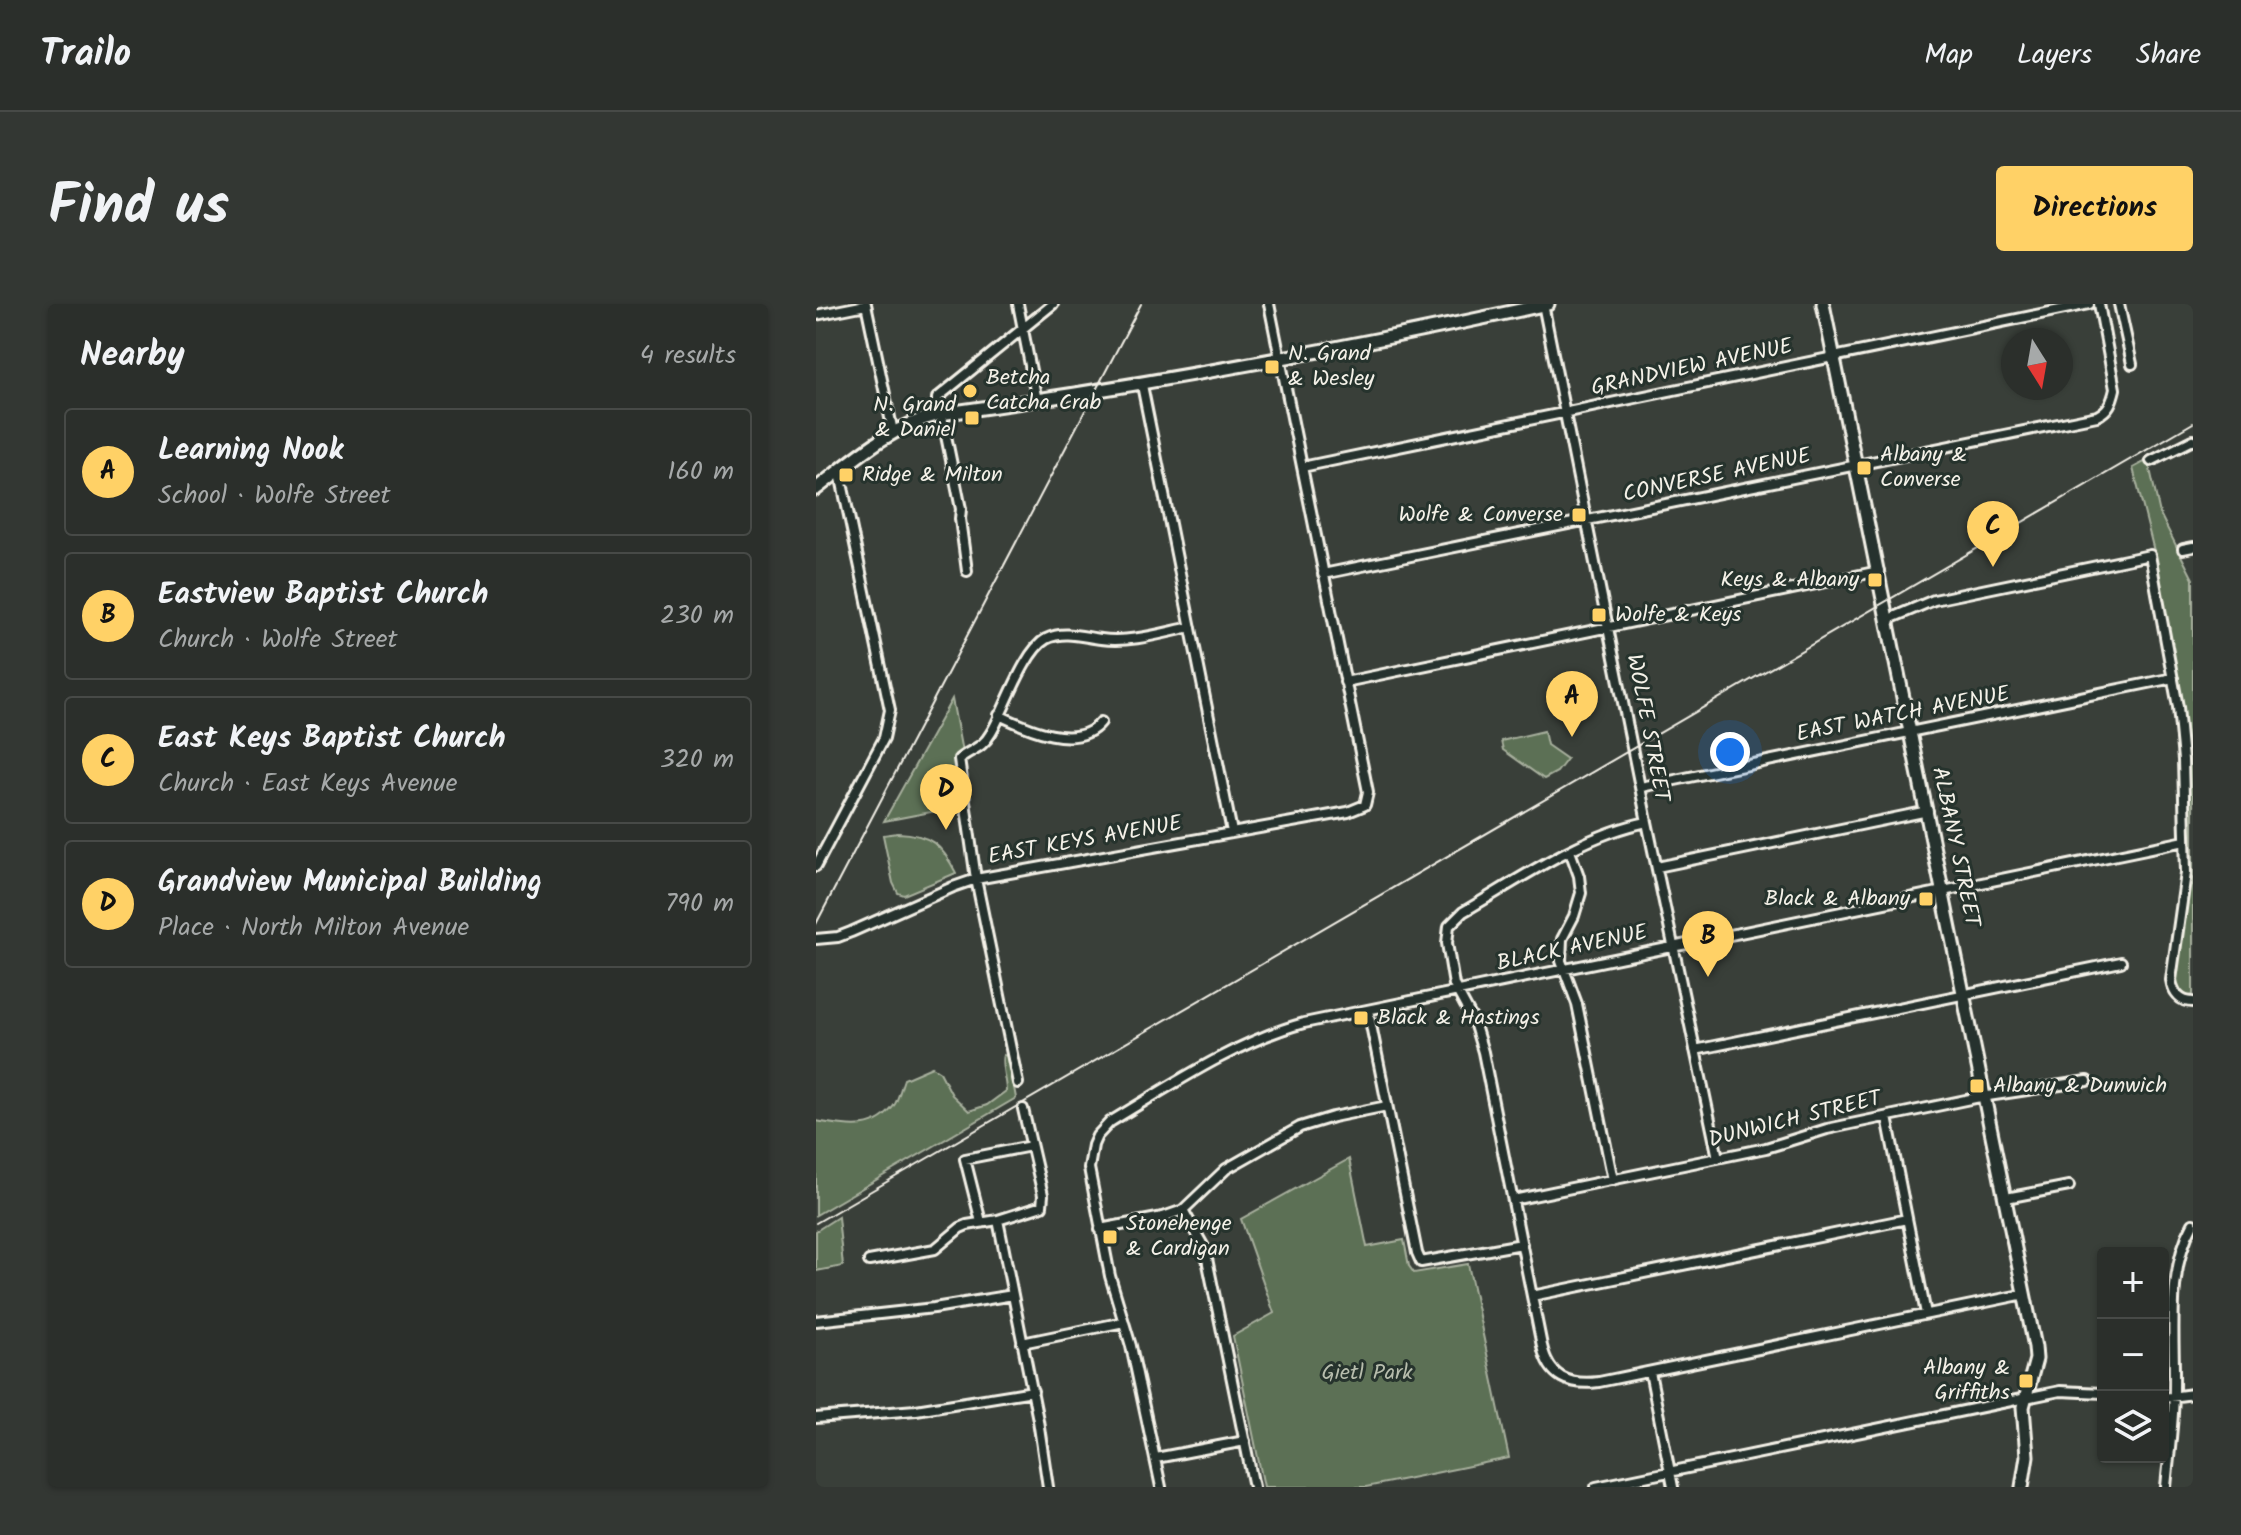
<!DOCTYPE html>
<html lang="en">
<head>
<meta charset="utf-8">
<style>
	:root { --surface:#2b2f2b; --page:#333733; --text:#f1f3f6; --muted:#a6a9a9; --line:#474a47; --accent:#ffd166 }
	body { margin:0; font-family:Kalam,sans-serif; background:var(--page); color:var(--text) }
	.controls { position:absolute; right:24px; bottom:24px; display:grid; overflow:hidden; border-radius:8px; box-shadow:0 2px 6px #0004 }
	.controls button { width:72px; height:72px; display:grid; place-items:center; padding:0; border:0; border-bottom:2px solid var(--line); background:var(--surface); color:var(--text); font:40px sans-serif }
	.compass { position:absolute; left:1185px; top:24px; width:72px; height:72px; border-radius:50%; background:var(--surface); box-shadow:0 2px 6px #0004; rotate:169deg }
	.you { position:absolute; left:914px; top:448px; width:28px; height:28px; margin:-20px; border:6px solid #fff; border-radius:50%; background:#1a73e8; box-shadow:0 0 0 12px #1a73e833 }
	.badge { display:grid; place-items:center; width:52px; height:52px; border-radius:50%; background:var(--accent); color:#111; font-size:26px; font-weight:700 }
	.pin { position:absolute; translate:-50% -66px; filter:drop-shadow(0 2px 4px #0008) }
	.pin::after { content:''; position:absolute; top:42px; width:28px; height:24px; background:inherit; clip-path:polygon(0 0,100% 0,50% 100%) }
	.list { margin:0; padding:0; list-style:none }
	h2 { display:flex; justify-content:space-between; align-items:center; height:104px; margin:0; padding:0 32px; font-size:34px }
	h2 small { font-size:26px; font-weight:400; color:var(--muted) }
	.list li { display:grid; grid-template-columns:52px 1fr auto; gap:24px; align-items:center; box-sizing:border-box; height:128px; margin:0 16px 16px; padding:0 16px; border:2px solid var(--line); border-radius:8px }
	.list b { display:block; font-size:30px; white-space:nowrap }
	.list p { margin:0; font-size:26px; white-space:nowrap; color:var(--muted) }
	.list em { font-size:26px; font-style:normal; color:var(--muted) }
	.icon { flex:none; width:44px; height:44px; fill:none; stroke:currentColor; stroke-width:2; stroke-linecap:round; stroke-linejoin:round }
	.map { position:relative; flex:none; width:1377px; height:1183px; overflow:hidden; border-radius:8px }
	header { display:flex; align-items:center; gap:48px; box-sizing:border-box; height:112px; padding:0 40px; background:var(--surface); border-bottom:2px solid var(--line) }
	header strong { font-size:38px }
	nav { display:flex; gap:44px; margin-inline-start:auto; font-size:28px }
	.intro { display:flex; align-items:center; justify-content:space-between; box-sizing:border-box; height:192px; padding:0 48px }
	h1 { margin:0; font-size:56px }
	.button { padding:20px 36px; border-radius:8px; background:var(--accent); color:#111; font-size:28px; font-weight:700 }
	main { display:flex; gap:48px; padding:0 48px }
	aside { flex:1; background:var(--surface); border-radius:8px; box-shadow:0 2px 6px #0004 }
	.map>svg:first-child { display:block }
</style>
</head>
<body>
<header>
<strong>Trailo</strong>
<nav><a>Map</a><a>Layers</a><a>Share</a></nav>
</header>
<div class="intro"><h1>Find us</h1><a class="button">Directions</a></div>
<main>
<aside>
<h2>Nearby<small>4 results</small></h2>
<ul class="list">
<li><span class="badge">A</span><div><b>Learning Nook</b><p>School · Wolfe Street</p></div><em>160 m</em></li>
<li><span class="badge">B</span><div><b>Eastview Baptist Church</b><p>Church · Wolfe Street</p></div><em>230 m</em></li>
<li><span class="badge">C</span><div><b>East Keys Baptist Church</b><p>Church · East Keys Avenue</p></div><em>320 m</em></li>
<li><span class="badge">D</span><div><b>Grandview Municipal Building</b><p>Place · North Milton Avenue</p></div><em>790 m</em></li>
</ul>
</aside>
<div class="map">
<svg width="1377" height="1183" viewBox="0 0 1377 1183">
	<rect width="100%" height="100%" fill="#393f39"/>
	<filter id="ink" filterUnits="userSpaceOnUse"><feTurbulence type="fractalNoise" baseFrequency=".0125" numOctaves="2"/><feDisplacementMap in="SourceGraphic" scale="16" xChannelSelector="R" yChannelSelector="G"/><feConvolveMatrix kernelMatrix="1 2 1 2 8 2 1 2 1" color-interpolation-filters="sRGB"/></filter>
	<g filter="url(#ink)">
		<!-- green -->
		<path fill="#5c7054" stroke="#a8b09e" stroke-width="2" d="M1332,156L1344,210L1377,275V691L1369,693L1364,688L1359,674L1376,560L1373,539L1369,428L1341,259L1317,164Z
			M136,395L146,448L141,451C136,470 136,484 141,503L68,517Z
			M728,427L731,441L751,455L741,468L728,475L687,446L685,437Z
			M82,529C114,530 126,541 140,569L88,591L82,589L77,579L67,531Z
			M187,751L192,752L200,794L0,911V817C30,822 59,830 79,800C83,793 85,783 88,775L116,763L124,768L136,791L153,807L171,801L190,787C190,776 184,759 187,751Z
			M533,855L551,943L588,936L593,962L598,969L652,960L693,1154L550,1183H448L417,1032L458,1009L425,915Z
			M22,913L27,962L0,967V927Z"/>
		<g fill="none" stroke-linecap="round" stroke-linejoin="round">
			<!-- street casing -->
			<g stroke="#f4f1e8" stroke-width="14">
				<path id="street" d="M50,0L77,128
					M202,0L221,97
					M727,0L831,518L902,854
					M1303,0L1316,60
					M0,11L50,1
					M326,81L416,528
					M1335,157L1377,136
					M486,163L1273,0
					M1367,245L1377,243
					M151,267L144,215L145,205L127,117L121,102V94L237,0
					M507,270L1281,112C1293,106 1296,98 1299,85L1283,0
					M1073,315L1118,296L1334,251L1362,403L1367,456L1370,569L1355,676C1357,688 1363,698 1377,698
					M529,378L1063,267
					M183,411C210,424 261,448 285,418
					M825,483L1357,374
					M831,518C766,531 704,575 647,608L633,622L631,639L638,681L658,718L667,748L726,1042C733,1073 752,1082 783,1078L1209,990
					M754,547L763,572L765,589L758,612L746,635L745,657L761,700L797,876
					M0,562L68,434L74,406L25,174L21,168
					M841,563L1112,507
					M0,635L22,633L35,628L137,583L160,575L532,508L549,501L552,488L453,0
					M552,706L601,949L605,958L706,940
					M879,746L1305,658
					M202,779L160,575L143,455C155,445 166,445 175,429C189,406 208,347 230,335C248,326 267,333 285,335C315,339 346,329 375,323
					M1071,813L1110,1010
					M1190,894L1253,882
					M697,896L950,844L1011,825L1159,794L1271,777
					M367,906L389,945L438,1183
					M182,916L222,1116L232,1183
					M165,918L149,855L215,842
					M284,925L347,913L367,906L410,865L484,823L517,813L571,802
					M53,957L119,945L144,924L151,921L182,916L226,902L227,891L207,805
					M716,992L1091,915
					M0,1017L118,1004L197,991
					M206,1039L308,1018
					M834,1068L857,1183
					M1347,1094L1377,1090
					M0,1114L100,1106L217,1087
					M340,1154L429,1137
					M345,1183L315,1042L294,972L273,864L277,841L281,832L294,818C354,782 421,737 488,719L1369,537
					M780,1183L1244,1087L1287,1089
					M1350,1183C1353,1150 1358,1117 1358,1084C1359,1032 1350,968 1377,920"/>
			</g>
			<!-- secondary casing -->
			<g stroke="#f4f1e8" stroke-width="17">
				<path id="secondary" d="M1007,0L1219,1043L1220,1055L1207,1103L1211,1152L1206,1183
					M0,185C41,153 73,123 124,110C328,82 530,44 732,0"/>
			</g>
			<!-- street -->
			<use href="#street" stroke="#26332d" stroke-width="8"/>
			<!-- secondary -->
			<use href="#secondary" stroke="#26332d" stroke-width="11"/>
			<!-- rail -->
			<path stroke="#f4f1e8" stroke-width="2" d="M0,620L325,0
				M0,919L1377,119"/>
		</g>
	</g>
	<!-- markers -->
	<g fill="#ffd166" stroke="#26332d" stroke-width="3">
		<rect x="448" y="55" width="16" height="16" rx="4"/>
		<circle cx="154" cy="87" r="8"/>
		<rect x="148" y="106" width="16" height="16" rx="4"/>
		<rect x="1040" y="156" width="16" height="16" rx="4"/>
		<rect x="22" y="163" width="16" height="16" rx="4"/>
		<rect x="755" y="203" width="16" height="16" rx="4"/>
		<rect x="1051" y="268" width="16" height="16" rx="4"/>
		<rect x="775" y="303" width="16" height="16" rx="4"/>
		<rect x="1102" y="587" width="16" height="16" rx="4"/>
		<rect x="537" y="706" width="16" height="16" rx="4"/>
		<rect x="1153" y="774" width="16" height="16" rx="4"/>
		<rect x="286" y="925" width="16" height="16" rx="4"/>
		<rect x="1202" y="1069" width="16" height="16" rx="4"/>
	</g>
	<g text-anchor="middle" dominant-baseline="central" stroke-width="6" stroke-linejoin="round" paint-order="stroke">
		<!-- poi labels -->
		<g font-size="22" fill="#f4f1e8" stroke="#26332d" text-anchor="start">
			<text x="472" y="50">N. Grand<tspan x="472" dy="25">&amp; Wesley</tspan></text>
			<text x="170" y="74">Betcha<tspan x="170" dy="25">Catcha Crab</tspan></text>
			<text x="140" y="101" text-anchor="end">N. Grand<tspan x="140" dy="25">&amp; Daniel</tspan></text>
			<text x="1064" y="151">Albany &amp;<tspan x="1064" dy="25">Converse</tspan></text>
			<text x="46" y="171">Ridge &amp; Milton</text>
			<text x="747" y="211" text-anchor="end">Wolfe &amp; Converse</text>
			<text x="1043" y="276" text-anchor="end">Keys &amp; Albany</text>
			<text x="799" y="311">Wolfe &amp; Keys</text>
			<text x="1094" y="595" text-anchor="end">Black &amp; Albany</text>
			<text x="561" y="714">Black &amp; Hastings</text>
			<text x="1177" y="782">Albany &amp; Dunwich</text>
			<text x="310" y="920">Stonehenge<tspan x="310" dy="25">&amp; Cardigan</tspan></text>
			<text x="1194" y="1064" text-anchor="end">Albany &amp;<tspan x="1194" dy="25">Griffiths</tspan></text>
		</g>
		<!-- street labels -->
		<g font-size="22" fill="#f4f1e8" stroke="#26332d">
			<text transform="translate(876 64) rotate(-12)">GRANDVIEW AVENUE</text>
			<text transform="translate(901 172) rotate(-12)">CONVERSE AVENUE</text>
			<text transform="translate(1087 411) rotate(-11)">EAST WATCH AVENUE</text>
			<text transform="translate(831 424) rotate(79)">WOLFE STREET</text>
			<text transform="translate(269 537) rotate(-10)">EAST KEYS AVENUE</text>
			<text transform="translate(1139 543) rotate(78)">ALBANY STREET</text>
			<text transform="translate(756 645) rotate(-12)">BLACK AVENUE</text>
			<text transform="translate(979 816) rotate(-14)">DUNWICH STREET</text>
		</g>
		<!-- park labels -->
		<g font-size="22" fill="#b7bdad" stroke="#26332d">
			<text x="551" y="1069">Gietl Park</text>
		</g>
	</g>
</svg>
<div class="controls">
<button>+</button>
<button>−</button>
<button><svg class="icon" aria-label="layers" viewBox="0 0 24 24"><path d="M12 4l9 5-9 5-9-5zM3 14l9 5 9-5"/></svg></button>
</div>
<svg class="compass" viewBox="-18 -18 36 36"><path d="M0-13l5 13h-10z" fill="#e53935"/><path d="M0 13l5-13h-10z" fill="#a6a9a9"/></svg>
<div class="you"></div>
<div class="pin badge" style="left:756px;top:433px">A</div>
<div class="pin badge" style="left:892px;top:673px">B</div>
<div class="pin badge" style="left:1177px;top:263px">C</div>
<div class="pin badge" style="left:130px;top:526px">D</div>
</div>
</main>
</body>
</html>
